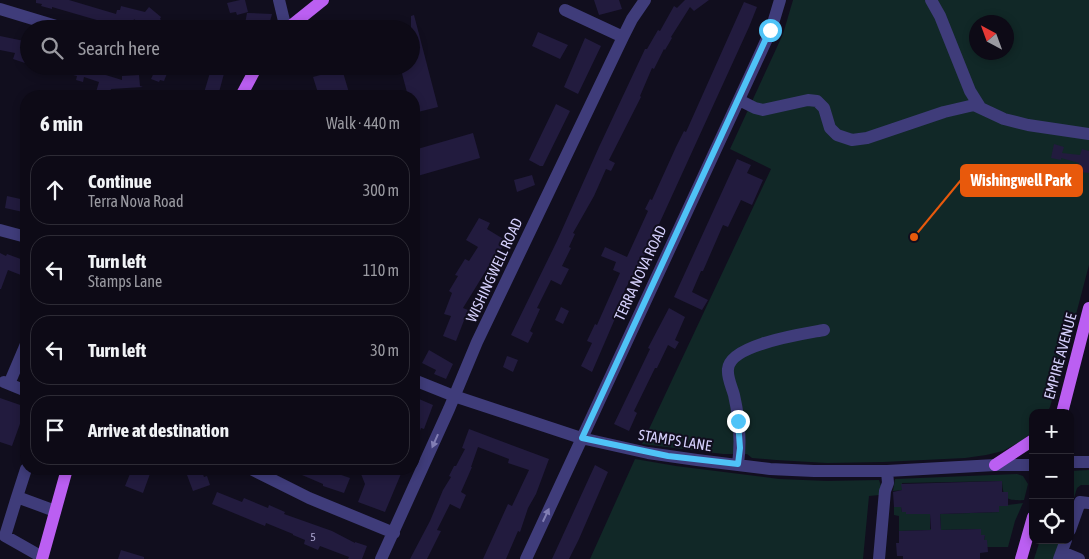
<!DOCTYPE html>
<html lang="en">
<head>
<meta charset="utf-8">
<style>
	:root { --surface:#0d0a16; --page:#1b1823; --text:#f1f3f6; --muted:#9a9aa1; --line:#2d2b35 }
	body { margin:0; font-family:"Asap Condensed",sans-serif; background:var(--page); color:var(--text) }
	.controls { position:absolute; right:15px; bottom:15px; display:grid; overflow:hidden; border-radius:10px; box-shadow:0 2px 8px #0003 }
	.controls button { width:45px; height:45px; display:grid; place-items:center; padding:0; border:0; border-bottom:1px solid var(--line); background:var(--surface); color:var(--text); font:25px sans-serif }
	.compass { position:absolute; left:969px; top:15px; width:45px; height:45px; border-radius:50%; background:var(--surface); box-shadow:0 2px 8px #0003; rotate:319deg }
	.stop { position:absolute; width:15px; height:15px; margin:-11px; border:4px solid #4fc3f7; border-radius:50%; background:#fff }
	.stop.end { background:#4fc3f7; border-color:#fff; box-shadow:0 1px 5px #0008 }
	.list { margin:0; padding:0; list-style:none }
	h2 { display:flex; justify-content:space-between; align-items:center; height:65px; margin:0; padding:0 20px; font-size:21px }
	h2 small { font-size:16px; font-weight:400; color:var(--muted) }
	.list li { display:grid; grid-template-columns:32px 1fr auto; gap:15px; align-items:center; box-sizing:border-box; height:70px; margin:0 10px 10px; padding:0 10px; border:1px solid var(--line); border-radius:20px }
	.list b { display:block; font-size:19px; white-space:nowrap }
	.list p { margin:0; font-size:16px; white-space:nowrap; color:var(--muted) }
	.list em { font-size:16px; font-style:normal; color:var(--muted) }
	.icon { flex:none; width:28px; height:28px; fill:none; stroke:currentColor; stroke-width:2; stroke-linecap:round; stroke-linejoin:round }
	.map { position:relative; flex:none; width:1089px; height:559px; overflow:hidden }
	.search { position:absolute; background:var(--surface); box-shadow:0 2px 8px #0003; left:20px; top:20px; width:400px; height:55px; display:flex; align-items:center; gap:12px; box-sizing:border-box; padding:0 18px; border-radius:28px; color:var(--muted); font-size:19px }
	.panel { position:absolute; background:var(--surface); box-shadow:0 2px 8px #0003; left:20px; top:90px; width:400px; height:385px; border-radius:20px }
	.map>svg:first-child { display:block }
</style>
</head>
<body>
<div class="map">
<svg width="1089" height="559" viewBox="0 0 1089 559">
	<rect width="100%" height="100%" fill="#110e1e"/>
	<!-- green -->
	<path fill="#112827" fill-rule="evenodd" d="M793,0H1089V265L1064,360L1050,407L1047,413H1033V431L1023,440L1003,451L986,455L965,458L883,462L827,463L776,460L752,458L747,454H723L642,444L771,169L730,149L783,34ZM976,22H1006V52H976Z
		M635,459L676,466L779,479L827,481L879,480L881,486L879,495L869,496L863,559H590Z
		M1089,470V485H1081L1077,488L1070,511V471Z
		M1017,474L1023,476L1028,484L1024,500C1006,501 1003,498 1002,481L902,483V490L893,491L895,479Z
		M1023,503L1015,521L1008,547H987V541L984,540L985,535H981V529L941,530L940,514L999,512V506Z
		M894,507H901L902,512H906L907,514H930V529L934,530L899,531V516L894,515Z
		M1040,540H1061L1055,559H1034Z"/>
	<!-- building -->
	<path fill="#221b3e" d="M36,0H69L116,14L117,10H120L121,6L145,12L149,7L161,17L160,19L163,22L158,29H145L134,19L132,28L108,22L107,23L52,7V9L41,6L42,4L36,3Z
		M240,0H245L248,12L237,15L236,12L230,13L227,3Z
		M594,0H619L622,9L599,15Z
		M685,0H709L694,11L690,7L671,37L672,38L665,50L664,49L654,69L652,68L640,96L641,97L609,160L615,163L611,171L606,169L594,196L573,233L575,234L569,247L571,248L562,266L569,269L561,285L551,280L537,308L540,309L530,331L533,333L528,343L511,335L557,241L599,147L645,49H647L658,30L660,31L674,6L677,8Z
		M744,2L757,7L749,27L639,268L634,279L631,278L624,292L626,293L592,372L581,366L592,343L587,341L595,324L597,325L620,273L613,270L616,262L601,256L605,247L627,257L648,211L645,209L650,199L652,200L676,147L684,131L686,132Z
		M247,13L272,14L268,29L258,26L257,29H244Z
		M414,15L438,107L414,113V96H408L400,66H411V16Z
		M538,32L568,45L560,59L532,46Z
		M0,36L29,42V59L26,58L25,63L13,59L15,53L0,50Z
		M585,38L601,46L578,94L564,87Z
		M51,66H91L97,68L96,72L122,80V76L139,75L140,86L143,87L111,89L109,96L96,92L99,82L84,77L83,82L76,80L77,76L50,69Z
		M157,66H170L164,81L160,80L159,82L151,79Z
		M212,66H226L218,96H203Z
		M342,69L350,96H319L313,77Z
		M556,104L570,111L543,166H540L529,160Z
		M473,133L480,158L414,177V150Z
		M1054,144L1064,147L1062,153L1080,155L1082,149L1089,151V173L1080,172V168H1078L1079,163L1061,158V160L1051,158Z
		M737,159L751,165L747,173L763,180L752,205L741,200L728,227L723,225L703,271H701L692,292L708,300L702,310L674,297Z
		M532,175L535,185L517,192L514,180Z
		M7,196L25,200L23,212L5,208Z
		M479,218L490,223L487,229L505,240L503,242L505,244L499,252L498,251L463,308L468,310L456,341L443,336L451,316L444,314L452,293L449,291L458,276L455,275L465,259L469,261L478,247L466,240Z
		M0,253L6,256L7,254L26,261V277L8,270L1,289H0Z
		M561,307L569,311L563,324L555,320Z
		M669,308L685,317L675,340L679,342L675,349L668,345L657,368H655L634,411L637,413L629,431L614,424L650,349L648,348Z
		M429,350L453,364L446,379L434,374L436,370L422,363Z
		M507,356L518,360L513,372L503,367Z
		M0,398L26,407L12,446L0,442Z
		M419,399L433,405L424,429L421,428L415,445L414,411Z
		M469,429L549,459L536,494L528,508L520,532L518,531L506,559H483L508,504L512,506L529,470L508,463L509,459L478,447L471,467H472L461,492L466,495L460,509L450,504L437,530L441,531L427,559H410L430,521L443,490L451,477L449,476L454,466H456L465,449L462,448Z
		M595,465L608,472L579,539L569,559H552Z
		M132,469H144L151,471L143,493L125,486Z
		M201,469L204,477L207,476L210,485L193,491L187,475Z
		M305,469H324L350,478L344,493L323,486V484L302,475Z
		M359,469H403L385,512L358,502L365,484Z
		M1002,481V492H1008V506H999V512L940,514L941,530L981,529V535H985L984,540H987L988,552L980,553V559H903V556H897L896,543H899V531L931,530L930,514H906V512H902L901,507H894L893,492L902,490L901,484Z
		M217,492L242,502L244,498L268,508L269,505L285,512L284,514L332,531L355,543V542L367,546L362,559H348L349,557L320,546L318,550L304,544L305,540L293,535V534L266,523L265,526L212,504Z
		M121,550L144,557V559H118Z"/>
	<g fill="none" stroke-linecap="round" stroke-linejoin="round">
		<!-- minor -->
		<path stroke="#3f3c7a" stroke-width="12" d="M279,0L286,29
			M931,0L940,16L970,91L980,107
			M0,9L66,29
			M565,10L623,37
			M739,100L755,108L763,110L808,100L817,101L824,108L830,128L837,135L852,140L867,138L944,112L974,105L1004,119L1028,125L1089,134
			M0,230L26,237
			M414,380L454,396L581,438L648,453L697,460L770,469L814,471H887L995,465H1033
			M4,382L26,391
			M9,384L26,344
			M1070,462H1089
			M738,464C741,442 739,417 734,395C732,387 727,378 728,369C730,344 803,334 824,330
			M251,469L309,498L394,533
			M17,497L26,469
			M1070,530L1080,502L1089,503
			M1062,552L1079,559
			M42,557L5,536L17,497L55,511
			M381,559L449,409L477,342L623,37L632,19L645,0
			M526,559L754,67L771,30L780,0
			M879,559L885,491L888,483L887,471
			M1059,559L1066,540"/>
		<!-- major -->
		<path stroke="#bb5ff2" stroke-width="12" d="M287,29L323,0
			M241,96L257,66
			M1062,413L1089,308
			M995,465L1033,440
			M42,559L67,469
			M1021,559L1033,517"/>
	</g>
	<!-- one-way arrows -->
	<defs><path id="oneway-solid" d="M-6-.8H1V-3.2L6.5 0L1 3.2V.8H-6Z" transform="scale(1.25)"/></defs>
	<g fill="#827eb4">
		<use href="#oneway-solid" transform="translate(435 441) rotate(114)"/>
		<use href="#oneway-solid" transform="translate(546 515) rotate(-65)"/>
	</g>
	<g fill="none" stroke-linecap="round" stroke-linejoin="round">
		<!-- route -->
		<path stroke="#4fc3f7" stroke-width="6" d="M738,421L740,448L738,464L668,456L582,438L770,30"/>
	</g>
	<g text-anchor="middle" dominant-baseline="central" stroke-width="4" stroke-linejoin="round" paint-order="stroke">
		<!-- number labels -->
		<g font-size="12" fill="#a8a2cc">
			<text x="313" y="537">5</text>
		</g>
		<!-- street labels -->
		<g font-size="15" fill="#d4cffb" stroke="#110e1e">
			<text transform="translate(494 270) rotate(-65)">WISHINGWELL ROAD</text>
			<text transform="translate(640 273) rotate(-65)">TERRA NOVA ROAD</text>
			<text transform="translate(1060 356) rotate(-75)">EMPIRE AVENUE</text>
			<text transform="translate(675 440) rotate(9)">STAMPS LANE</text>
		</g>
	</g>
	<!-- callouts -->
	<path fill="none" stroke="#e8590c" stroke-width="2" d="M914 237L961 180"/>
	<circle fill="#e8590c" stroke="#110e1e" stroke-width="2" cx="914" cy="237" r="5"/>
	<rect fill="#e8590c" stroke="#e8590c" stroke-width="2" x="961" y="165" width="121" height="31" rx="5"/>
	<g font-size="16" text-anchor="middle" font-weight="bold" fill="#fff">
		<text x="1021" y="186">Wishingwell Park</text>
	</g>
</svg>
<div class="controls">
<button>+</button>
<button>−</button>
<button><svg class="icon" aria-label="locate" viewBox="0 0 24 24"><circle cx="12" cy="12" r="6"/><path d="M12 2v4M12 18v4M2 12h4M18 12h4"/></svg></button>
</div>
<svg class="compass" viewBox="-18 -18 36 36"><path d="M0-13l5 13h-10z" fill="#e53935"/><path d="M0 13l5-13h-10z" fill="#9a9aa1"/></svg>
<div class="stop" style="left:770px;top:30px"></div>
<div class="stop end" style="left:738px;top:421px"></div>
<div class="search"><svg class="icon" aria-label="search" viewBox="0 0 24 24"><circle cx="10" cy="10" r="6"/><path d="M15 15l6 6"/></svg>Search here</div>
<section class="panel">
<h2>6 min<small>Walk · 440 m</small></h2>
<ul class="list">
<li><svg class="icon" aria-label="ahead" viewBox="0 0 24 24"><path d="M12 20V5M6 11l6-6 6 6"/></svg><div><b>Continue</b><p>Terra Nova Road</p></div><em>300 m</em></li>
<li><svg class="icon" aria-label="left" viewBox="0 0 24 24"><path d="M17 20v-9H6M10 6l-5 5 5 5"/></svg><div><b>Turn left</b><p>Stamps Lane</p></div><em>110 m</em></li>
<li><svg class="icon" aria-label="left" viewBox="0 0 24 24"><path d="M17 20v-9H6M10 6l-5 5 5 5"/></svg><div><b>Turn left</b></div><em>30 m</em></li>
<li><svg class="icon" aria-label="arrive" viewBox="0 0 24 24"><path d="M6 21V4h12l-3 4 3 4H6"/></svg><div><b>Arrive at destination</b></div></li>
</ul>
</section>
</div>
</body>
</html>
